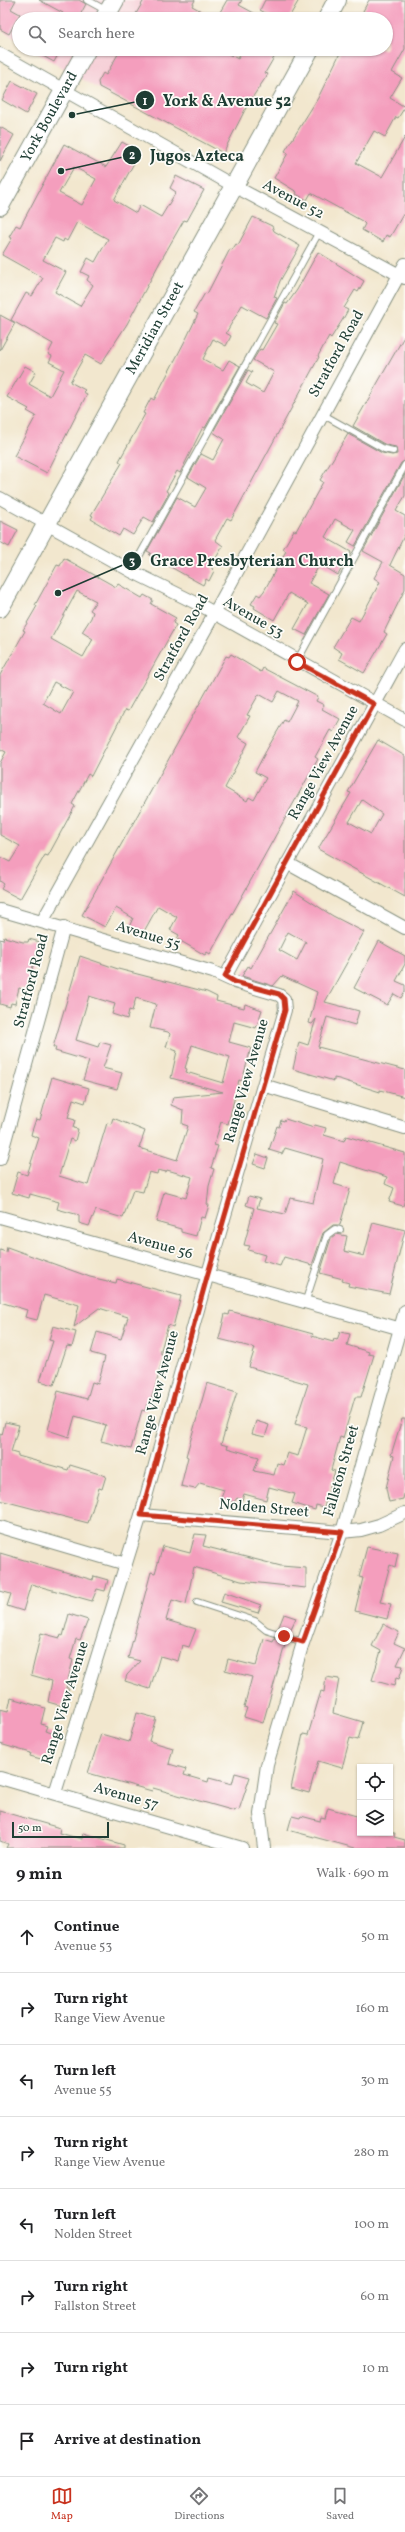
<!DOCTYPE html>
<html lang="en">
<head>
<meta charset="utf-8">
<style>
	:root { --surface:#fff; --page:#f2f2f2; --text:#202124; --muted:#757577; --line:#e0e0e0; --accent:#c8321e }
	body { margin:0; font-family:Vollkorn,serif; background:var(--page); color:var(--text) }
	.controls { position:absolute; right:12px; bottom:12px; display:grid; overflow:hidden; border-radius:0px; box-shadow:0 1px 3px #0004 }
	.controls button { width:36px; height:36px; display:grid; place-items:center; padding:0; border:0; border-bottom:1px solid var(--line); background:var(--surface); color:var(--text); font:20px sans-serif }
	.scale { position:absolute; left:12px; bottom:10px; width:97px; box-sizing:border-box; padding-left:4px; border:2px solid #1f3d34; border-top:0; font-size:11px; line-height:14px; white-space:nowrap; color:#1f3d34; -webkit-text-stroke:3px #fdfcf7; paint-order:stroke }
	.stop { position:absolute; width:12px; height:12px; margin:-9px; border:3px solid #c8321e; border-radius:50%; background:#fff }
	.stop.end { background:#c8321e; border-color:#fff; box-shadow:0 1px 4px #0008 }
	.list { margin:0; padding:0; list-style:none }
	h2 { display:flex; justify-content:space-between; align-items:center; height:52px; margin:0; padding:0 16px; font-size:17px }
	h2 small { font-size:13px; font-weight:400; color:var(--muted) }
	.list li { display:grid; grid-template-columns:26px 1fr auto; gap:12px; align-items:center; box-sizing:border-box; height:72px; padding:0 16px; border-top:1px solid var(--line) }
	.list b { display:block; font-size:15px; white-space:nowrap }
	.list p { margin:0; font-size:13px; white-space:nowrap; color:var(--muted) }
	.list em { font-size:13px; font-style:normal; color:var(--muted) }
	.icon { flex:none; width:22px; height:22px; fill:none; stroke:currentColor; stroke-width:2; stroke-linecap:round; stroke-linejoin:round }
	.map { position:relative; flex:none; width:405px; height:1848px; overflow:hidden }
	.search { position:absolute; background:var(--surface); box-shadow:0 1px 3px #0004; left:12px; right:12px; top:12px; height:44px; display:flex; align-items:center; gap:10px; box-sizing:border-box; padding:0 14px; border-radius:22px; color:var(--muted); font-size:15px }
	.sheet { height:628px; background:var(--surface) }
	nav { display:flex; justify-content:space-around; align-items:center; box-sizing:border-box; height:56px; border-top:1px solid var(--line); background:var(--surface); font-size:11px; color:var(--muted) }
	nav a { display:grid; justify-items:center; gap:2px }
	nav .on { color:var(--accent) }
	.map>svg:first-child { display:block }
</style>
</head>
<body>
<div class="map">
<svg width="405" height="1848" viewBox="0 0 405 1848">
	<rect width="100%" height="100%" fill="#fdfcf7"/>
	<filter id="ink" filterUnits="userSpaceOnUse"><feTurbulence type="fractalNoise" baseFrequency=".025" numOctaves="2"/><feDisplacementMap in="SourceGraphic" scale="8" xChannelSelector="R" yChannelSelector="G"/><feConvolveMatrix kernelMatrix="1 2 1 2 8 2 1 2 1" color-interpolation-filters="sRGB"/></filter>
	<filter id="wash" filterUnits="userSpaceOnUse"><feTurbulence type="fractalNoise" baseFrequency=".012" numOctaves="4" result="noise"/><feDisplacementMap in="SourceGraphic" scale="16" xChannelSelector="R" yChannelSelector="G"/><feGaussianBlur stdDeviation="0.9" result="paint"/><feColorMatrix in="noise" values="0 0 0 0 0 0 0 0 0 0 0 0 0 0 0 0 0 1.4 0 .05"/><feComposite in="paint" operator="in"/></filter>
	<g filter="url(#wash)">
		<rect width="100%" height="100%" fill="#f2e7ce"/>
		<!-- built -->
		<path fill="#f6cfd7" d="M5,0H173L162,19H19V41L0,29V10Z
			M31,49H146L118,100Z"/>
		<g id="blocks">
			<!-- building -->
			<path fill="#f49ebd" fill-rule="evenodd" d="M0,0H16L11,9L20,14L9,34L0,29Z
				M39,0H79L86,4L78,19H60L63,13Z
				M144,0H195L192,6L216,19L227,0H242L239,5L265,19H133Z
				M265,0H299L288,19H276L260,10Z
				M369,0H405V49L392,72L402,78L390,98L405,107L398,118L396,117L385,137L374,131L356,163L382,177L405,137V211L390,237L386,235L383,242L362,230L365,224L362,221L311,193L307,200L296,194L297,192L274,178L288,153L285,151L318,98L342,49H386V19H372L365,15L363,11Z
				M30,49H61L54,62Z
				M121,49H219L238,59L243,49H275L273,53L276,54L265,73L268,74L248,104L223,153L99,87L98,82L103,73L106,75Z
				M12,81L37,94L26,114L2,100Z
				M0,127L14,135L0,161Z
				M122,142L140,152L114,200L136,213L140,205L161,217L176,192L170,188L176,176L204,190L187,221L184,220L160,262L127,324L101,364L85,355L70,382L85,390L83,392L87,394L47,473L14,456L36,416L27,411L29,409L7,397L25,366L36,372L29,384L50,396L64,370L49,362L52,356L48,354L53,344L11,320L26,293L32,296L43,278L2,255L12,238L9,237L16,225L20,227L64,144L106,167ZM74,167L96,179L82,205L59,193ZM77,222L108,239L95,262L88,258L81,272L89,276L87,280L93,285L80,306L55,292L66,272L43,260L55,238L63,242L64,239L67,241Z
				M253,217L272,226L274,231L300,246L280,281L274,297L277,298L266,318L242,305L226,333L231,336L226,346L213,339L203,359L223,370L229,360L240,366L205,428L203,427L180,473L177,471L166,491L169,493L153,522L144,517L133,535L123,529L119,536L91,519L93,516L91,515L122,463L119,461L145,414L143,413L151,398L154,400L187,337L198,314L194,312L205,293L207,294L230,249L232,250L236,244L238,245Z
				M318,252L364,281L358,292L355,290L344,308L348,310L343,319L331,338L329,336L318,356L319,357L236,511L231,520L227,518L215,540L223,546L213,563L212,569L214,571L209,581L206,579L203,585L149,555L151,553L147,551L177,497L195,507L206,488L188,477L201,454L213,460L224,439L213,432L248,370L252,372L246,383L263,393L274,372L253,360L260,349L262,350L277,324L274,323L285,303L287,304L297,290Z
				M0,315L15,323L0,350Z
				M405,335V461L401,463L355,546L348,542L355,530L335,519L325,537L351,552L338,575L320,564L309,583L329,594L306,635L294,629L308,604L289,593L274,620L254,608L255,606L251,604L257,594L260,596L264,591L286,551L283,549L294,530L296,531L323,482L320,480L348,434L382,453L392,455L397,454L396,447L386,445L353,426Z
				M405,474V496L396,511L405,516V534L390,565L405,574V589L384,632L387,634L364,673L339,659L342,653L333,647L351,617L359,621L380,582L374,578L383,562L363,551Z
				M0,521L18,530L9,547L0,542Z
				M64,558L116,587L118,584L142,598L144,595L153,600L151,604L176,618L173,623L176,625L128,711L125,710L91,776L88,774L72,804L75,806L48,856L45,855L20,899L1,889L4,884L0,881V857L10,862L20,846L0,835V763L6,752L0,749V675L25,631L23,630L37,606L35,605L57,565L60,566ZM77,591L96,601L90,610L93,612L91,618L82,632L93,639L83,657L51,639ZM54,682L73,692L61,714L43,703Z
				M231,654L261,672L263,668L318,697L316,701L324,705L322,709L340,719L333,732L330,730L315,757L318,759L313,768L210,954L207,952L205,955L177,939L179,935L170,930L177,917L158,906L142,935L129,927L133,918L116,908L105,927L82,915L226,656L229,657ZM279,691L298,701L297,703L287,722L284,720L266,751L255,772L266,778L254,800L249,797L247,801L225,788L248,743L238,737L250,716L247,715L259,694L273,702Z
				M378,740L405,756V897L318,849L351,793L348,792ZM362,800L382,814L371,834L349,822Z
				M294,891L333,916L364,932L325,1002L359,1011L355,1025L327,1017L318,1047L405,1070V1097L380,1090V1092L339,1079L334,1078V1081L293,1069L299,1042L308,1045L316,1019L312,1024L309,1023L317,992L282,976L273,986L242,976L248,966L251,968ZM288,932L306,942L297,960L279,950Z
				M4,937L23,942H28L29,939L40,942L26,990L19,988L15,1004L11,1003L10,1007L0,1004V939L3,940Z
				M379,941L405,956V964L396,981L405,985V991L401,998L394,994L387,1005L354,988Z
				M80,956L118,969L207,992L217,997L216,1001L244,1008L245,1004L262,1010L256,1028L234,1022L229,1042L251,1048L242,1081L239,1080L228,1124L221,1122L214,1145L218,1146L211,1168L214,1169L209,1186L207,1205H209L205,1218L201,1217L196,1236L181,1232V1229L156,1222L164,1192L186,1198L192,1177L167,1170L166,1172L158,1170L157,1174L149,1172L143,1192L133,1190L123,1218L96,1210L89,1226L79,1223V1215L57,1209L59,1202L30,1194L29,1198L12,1193L18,1172L27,1175L39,1138L31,1135L32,1131L36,1119L40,1120L52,1077L89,1088L85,1103L73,1099L68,1118L75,1120L73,1128L78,1129L75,1141L70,1139L59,1176L88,1185L107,1123L111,1124L113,1118L145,1131L139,1148L177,1160L188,1126L182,1124L183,1110L171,1105L173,1097L223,1092L171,1078L177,1051L166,1047L170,1034L168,1032L150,1028L156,1004L136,998L132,1011L129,1010L127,1019L112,1014L115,1004L89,996L76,1040L98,1047L100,1042L111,1045L103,1068L122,1073L117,1089L83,1080L89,1061L55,1051L56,1047H53ZM192,1045L230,1057L223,1083L186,1072L187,1069L185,1068Z
				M285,1119L314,1128L315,1125L326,1128L324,1135L344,1141L346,1136L405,1153V1199L403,1206L389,1202L394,1188L385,1184L387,1177L340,1162L334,1184L350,1189L340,1225H333L323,1233L312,1265L284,1257L280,1266L263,1261L265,1255L248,1250L250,1246L244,1245L254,1208L246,1205L249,1196L260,1199L257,1208L285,1214L290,1198L313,1203L323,1159L285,1148L282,1154L269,1150L277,1126L279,1127L281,1120L284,1121Z
				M257,1154L268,1158L265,1168L253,1164Z
				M373,1222L405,1230L389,1294L348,1286L349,1283L342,1281L343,1279L320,1273L331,1238L336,1234L347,1236L344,1251L364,1256Z
				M7,1247L90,1277L116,1283L117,1279L181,1296L173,1327L168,1325L161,1350V1354L164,1355L155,1388L149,1405L147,1404L145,1411L142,1410L131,1449L101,1441L106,1425L75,1416L69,1437L48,1430L58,1391L87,1399L92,1382L98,1384L105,1357L91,1353L97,1332L121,1339L128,1317L99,1308L74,1327L79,1305L44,1295L37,1320L25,1317L27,1310L0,1302V1250L6,1252Z
				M230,1311L313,1334L312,1336L333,1342L334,1339L337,1340L340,1332L350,1334L347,1345L369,1352L368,1354L374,1355L361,1397H355L343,1438L340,1437L331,1470L335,1471L324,1507L316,1505L315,1510L292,1503L295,1494L269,1487L266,1500L244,1494L242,1500L237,1498L234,1502L221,1498L224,1490L200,1483L195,1489L181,1486L188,1457L186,1456L207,1383L237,1392L221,1444L228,1446L227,1448L259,1457L254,1471L274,1475L277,1463L283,1465L287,1453L298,1456L307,1427L295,1424L308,1384L249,1367L255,1348L219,1339L225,1314L229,1315Z
				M53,1326L76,1332L72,1347L67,1346L54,1385L40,1381L53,1341L49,1340Z
				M402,1419H405V1490L403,1499L389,1502L386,1488L394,1456L391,1455Z
				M256,1421L269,1425L265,1437L252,1434Z
				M5,1422L19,1425L11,1452L18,1454V1456L68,1470L70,1465L106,1476L102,1489L99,1488L88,1523L0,1500V1434L2,1435Z
				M195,1534L206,1535L203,1546L281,1566L306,1568V1588L241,1581L194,1567L186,1604L172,1600L166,1620L196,1629L189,1647L182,1645L178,1661L160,1656L150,1689L125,1681L127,1675L140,1661L128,1658L151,1572L155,1573L163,1546L190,1553Z
				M367,1547L398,1553L395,1567L390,1565L380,1602L391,1604L387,1619L355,1611L362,1582L363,1578L359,1577Z
				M0,1553L93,1580L94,1576L108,1580L105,1591L97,1589L92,1601L31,1584L23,1611L7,1606L11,1594L0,1591Z
				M224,1592L261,1605L258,1613L221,1602Z
				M69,1614L88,1620L80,1640L76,1639L70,1659L73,1660L66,1688H69L62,1706L48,1702L52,1681L31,1675L41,1633L60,1638L61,1635L63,1636Z
				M284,1614L296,1618L289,1633L278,1629Z
				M383,1624L399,1632L394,1643L405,1648L397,1665L403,1666L399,1679L396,1678L394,1686L372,1680L381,1651L372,1646Z
				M275,1638L286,1641L263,1723L244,1717L247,1708L244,1707L252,1677L225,1670L228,1659L256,1666L264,1639L273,1642Z
				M326,1677L339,1679L333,1713L363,1722L358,1740L350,1738L342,1768L318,1761L309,1793L291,1788L303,1734L308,1735L321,1691L324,1692Z
				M11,1698L45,1708L41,1724L47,1726L45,1731L56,1734L48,1761L30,1756L31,1753L0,1744V1709L8,1711Z
				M137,1713L156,1718L149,1741L173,1748L169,1764L186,1769L184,1775L208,1782L209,1778L232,1784L235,1773L250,1777L239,1810L236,1809L235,1811L153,1788L152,1791L88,1773L101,1734L129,1742Z
				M328,1808L360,1817V1833H395L394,1837L405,1840V1848H355L288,1830L292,1816L300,1818L301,1816L320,1821L321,1817L325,1818Z
				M0,1811L60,1828L59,1833L82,1839L83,1833L124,1845V1848H6L8,1844L0,1841Z"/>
		</g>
	</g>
	<g filter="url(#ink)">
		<use href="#blocks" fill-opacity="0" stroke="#889281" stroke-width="1"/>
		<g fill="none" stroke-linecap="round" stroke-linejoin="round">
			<!-- lane casing -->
			<g stroke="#889281" stroke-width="8">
				<path id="lane" d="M87,0L107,11
					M322,414L384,449L393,451
					M131,571L319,232
					M297,661L405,465
					M305,1303L327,1235L335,1229L340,1230
					M197,1602L255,1621L266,1630L303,1642"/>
			</g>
			<!-- street casing -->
			<g stroke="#889281" stroke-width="14">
				<path id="street" d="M0,54L234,186L405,278
					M0,498L131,571L200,605L405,720
					M287,863L405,928
					M0,910L213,972L235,982L279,995L284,999L285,1010L207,1277L141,1515L55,1793
					M42,922L214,614L405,264
					M225,977L405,649
					M263,1085L405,1128
					M0,1159L64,927
					M0,1217L405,1330
					M141,1515L342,1532L361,1530L379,1525L405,1513
					M0,1527L126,1564
					M0,1778L242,1848
					M264,1848L260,1814L267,1765L302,1646L342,1532L405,1311"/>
			</g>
			<!-- secondary casing -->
			<g stroke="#889281" stroke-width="20">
				<g id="secondary">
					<path d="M104,19L115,0"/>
					<path d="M327,19L337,0"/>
					<path id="s1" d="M0,206L87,49"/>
					<path id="s2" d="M0,608L310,49"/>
				</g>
			</g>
			<!-- lane -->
			<use href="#lane" stroke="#fff" stroke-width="6"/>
			<!-- street -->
			<use href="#street" stroke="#fff" stroke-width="12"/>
			<!-- secondary -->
			<use href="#secondary" stroke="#fff" stroke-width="18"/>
		</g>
	</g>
	<g fill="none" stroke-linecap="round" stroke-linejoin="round" filter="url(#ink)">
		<!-- route -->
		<path stroke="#c8321e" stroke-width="5" d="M284,1636L303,1642L342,1532L141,1515L207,1277L285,1010L284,999L279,994L235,982L225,976L374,704L297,662"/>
	</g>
	<g text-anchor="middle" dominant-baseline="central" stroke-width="3.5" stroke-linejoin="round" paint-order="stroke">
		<!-- street labels -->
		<g font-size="15" fill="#1f3d34" stroke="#fdfcf7">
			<text stroke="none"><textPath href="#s1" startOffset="102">York Boulevard</textPath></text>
			<text transform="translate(293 200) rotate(28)">Avenue 52</text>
			<text stroke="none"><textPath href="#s2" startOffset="320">Meridian Street</textPath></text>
			<text transform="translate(337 354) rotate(-61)">Stratford Road</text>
			<text transform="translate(253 618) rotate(30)">Avenue 53</text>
			<text transform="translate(182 638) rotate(-61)">Stratford Road</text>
			<text transform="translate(324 763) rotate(-61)">Range View Avenue</text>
			<text transform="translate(148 936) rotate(17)">Avenue 55</text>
			<text transform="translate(32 981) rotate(-75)">Stratford Road</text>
			<text transform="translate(247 1081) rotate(-74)">Range View Avenue</text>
			<text transform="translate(160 1246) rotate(16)">Avenue 56</text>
			<text transform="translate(158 1393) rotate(-75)">Range View Avenue</text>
			<text transform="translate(342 1471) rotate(-74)">Fallston Street</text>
			<text transform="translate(264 1509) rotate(5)">Nolden Street</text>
			<text transform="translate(66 1703) rotate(-73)">Range View Avenue</text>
			<text transform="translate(126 1797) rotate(16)">Avenue 57</text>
		</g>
	</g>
	<!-- callouts -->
	<path fill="none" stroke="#1f3d34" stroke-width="1.5" d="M72 115L145 100M61 171L132 155M58 593L132 561"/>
	<g fill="#1f3d34" stroke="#fdfcf7" stroke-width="1.5">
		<circle cx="72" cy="115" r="4"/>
		<circle cx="61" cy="171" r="4"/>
		<circle cx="58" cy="593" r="4"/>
		<circle cx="145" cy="100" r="10"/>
		<circle cx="132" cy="155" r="10"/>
		<circle cx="132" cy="561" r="10"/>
	</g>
	<g font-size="12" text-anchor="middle" font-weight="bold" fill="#fff">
		<text x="145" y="105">1</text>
		<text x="132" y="159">2</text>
		<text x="132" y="565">3</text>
	</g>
	<g font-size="16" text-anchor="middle" font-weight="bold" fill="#1f3d34" stroke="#fdfcf7" stroke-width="3.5" stroke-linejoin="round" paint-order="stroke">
		<text x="227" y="106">York &amp; Avenue 52</text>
		<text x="197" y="161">Jugos Azteca</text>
		<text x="252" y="566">Grace Presbyterian Church</text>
	</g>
</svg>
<div class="controls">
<button><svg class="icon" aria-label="locate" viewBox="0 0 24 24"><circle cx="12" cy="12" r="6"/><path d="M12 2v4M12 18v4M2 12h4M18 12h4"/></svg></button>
<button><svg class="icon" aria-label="layers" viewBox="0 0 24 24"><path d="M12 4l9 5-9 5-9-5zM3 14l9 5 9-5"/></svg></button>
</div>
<div class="scale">50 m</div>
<div class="stop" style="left:297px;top:662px"></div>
<div class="stop end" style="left:284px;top:1636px"></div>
<div class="search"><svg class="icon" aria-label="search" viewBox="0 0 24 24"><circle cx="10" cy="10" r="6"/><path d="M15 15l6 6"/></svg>Search here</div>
</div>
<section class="sheet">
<h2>9 min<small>Walk · 690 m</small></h2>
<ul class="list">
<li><svg class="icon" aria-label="ahead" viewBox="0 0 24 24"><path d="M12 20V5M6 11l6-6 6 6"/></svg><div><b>Continue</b><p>Avenue 53</p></div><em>50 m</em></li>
<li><svg class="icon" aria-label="right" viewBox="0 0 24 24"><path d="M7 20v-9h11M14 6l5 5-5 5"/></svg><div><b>Turn right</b><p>Range View Avenue</p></div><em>160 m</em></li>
<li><svg class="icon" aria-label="left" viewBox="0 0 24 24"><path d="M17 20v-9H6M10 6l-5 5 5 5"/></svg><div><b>Turn left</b><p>Avenue 55</p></div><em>30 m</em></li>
<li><svg class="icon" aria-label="right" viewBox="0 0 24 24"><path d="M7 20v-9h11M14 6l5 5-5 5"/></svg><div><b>Turn right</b><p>Range View Avenue</p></div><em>280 m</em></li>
<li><svg class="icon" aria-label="left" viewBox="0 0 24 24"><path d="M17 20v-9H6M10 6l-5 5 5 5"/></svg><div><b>Turn left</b><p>Nolden Street</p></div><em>100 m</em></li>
<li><svg class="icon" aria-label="right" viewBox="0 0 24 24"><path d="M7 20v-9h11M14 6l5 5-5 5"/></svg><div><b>Turn right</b><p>Fallston Street</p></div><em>60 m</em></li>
<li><svg class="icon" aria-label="right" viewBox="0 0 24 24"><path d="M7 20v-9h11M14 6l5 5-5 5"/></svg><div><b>Turn right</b></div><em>10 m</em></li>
<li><svg class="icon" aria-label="arrive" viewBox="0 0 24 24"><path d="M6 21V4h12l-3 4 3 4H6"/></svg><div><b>Arrive at destination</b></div></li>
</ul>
</section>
<nav>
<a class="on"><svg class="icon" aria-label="map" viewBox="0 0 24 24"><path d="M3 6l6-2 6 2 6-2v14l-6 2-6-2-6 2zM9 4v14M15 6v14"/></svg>Map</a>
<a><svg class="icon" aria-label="directions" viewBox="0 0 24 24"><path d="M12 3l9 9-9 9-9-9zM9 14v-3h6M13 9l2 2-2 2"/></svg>Directions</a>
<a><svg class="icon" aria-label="saved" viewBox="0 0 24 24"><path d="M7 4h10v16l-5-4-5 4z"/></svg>Saved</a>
</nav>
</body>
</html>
